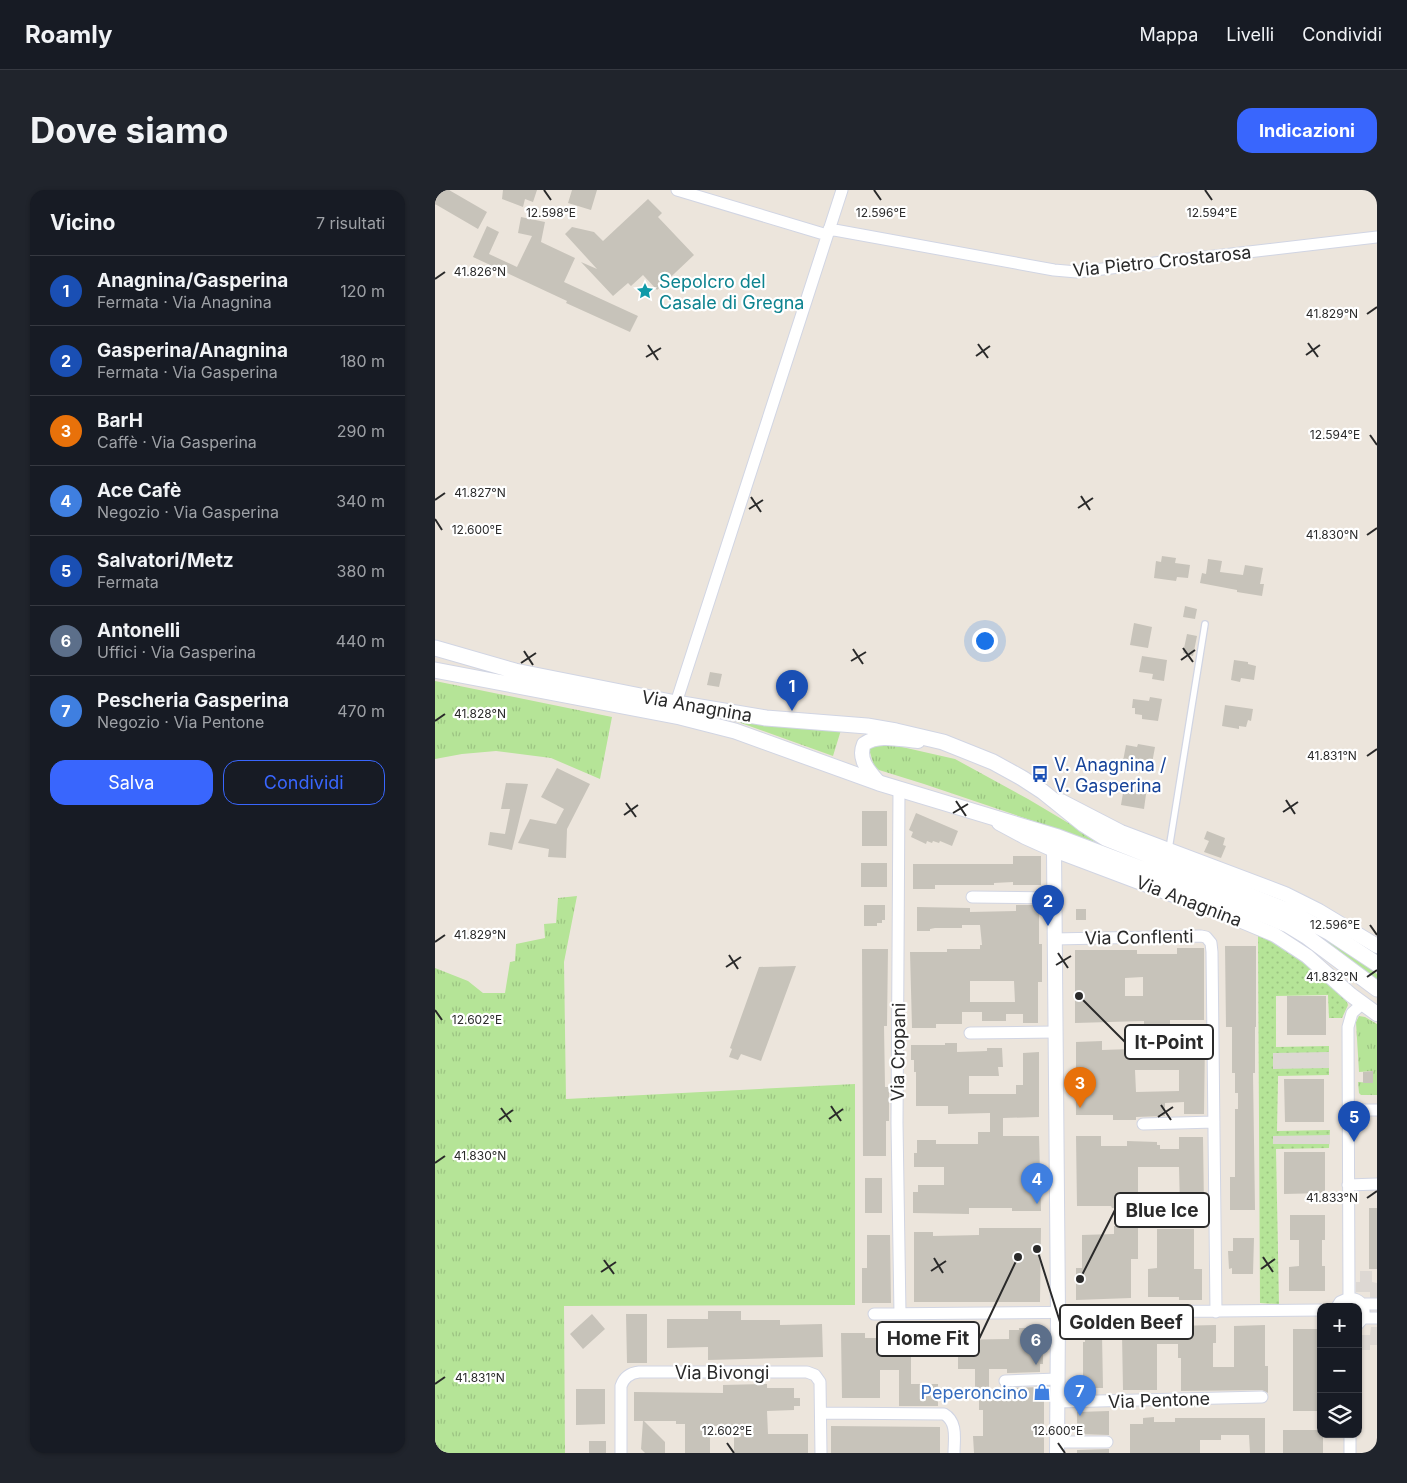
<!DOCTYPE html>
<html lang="it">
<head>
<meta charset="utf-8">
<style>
	:root { --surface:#171b24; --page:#20242c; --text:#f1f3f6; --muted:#9ea1a6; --line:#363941; --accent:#3966fd }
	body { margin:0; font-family:Inter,sans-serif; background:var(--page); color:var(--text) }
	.controls { position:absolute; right:15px; bottom:15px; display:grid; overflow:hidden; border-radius:10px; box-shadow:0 1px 4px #0004 }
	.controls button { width:45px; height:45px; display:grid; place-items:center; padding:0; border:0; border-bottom:1px solid var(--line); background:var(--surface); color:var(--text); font:25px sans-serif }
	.you { position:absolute; left:549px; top:450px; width:18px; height:18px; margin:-12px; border:4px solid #fff; border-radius:50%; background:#1a73e8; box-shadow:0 0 0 8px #1a73e833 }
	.badge { display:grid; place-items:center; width:32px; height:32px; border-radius:50%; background:var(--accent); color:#fff; font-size:16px; font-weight:700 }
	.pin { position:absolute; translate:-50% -41px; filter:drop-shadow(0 1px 2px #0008) }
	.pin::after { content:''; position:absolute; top:26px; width:18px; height:15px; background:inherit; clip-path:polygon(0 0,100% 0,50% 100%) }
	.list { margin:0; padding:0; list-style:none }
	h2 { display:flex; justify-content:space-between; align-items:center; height:65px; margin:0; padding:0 20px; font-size:21px }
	h2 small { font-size:16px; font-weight:400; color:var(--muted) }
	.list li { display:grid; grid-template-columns:32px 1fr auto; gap:15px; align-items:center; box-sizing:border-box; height:70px; padding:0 20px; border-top:1px solid var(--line) }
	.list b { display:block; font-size:19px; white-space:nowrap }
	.list p { margin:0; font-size:16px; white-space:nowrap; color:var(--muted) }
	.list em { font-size:16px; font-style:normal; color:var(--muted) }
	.actions { display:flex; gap:10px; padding:15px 20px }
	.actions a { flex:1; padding:11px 0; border:1px solid var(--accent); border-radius:15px; text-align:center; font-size:18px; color:var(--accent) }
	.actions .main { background:var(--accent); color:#fff }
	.icon { flex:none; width:28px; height:28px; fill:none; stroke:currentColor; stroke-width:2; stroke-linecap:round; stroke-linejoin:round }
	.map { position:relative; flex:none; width:942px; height:1263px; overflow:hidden; border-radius:15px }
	header { display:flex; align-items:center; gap:30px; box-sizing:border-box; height:70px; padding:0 25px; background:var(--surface); border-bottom:1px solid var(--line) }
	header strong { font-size:24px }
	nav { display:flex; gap:28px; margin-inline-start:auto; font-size:18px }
	.intro { display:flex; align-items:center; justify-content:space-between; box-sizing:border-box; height:120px; padding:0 30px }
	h1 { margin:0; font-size:35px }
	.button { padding:12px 22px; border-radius:15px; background:var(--accent); color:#fff; font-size:18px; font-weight:700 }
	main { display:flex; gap:30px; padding:0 30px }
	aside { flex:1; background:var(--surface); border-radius:15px; box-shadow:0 1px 4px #0004 }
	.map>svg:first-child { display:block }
</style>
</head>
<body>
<header>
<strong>Roamly</strong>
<nav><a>Mappa</a><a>Livelli</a><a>Condividi</a></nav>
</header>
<div class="intro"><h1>Dove siamo</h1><a class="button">Indicazioni</a></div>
<main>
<aside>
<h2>Vicino<small>7 risultati</small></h2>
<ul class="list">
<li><span class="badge" style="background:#1a4fb4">1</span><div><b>Anagnina/Gasperina</b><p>Fermata · Via Anagnina</p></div><em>120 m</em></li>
<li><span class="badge" style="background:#1a4fb4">2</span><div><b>Gasperina/Anagnina</b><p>Fermata · Via Gasperina</p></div><em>180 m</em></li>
<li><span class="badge" style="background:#e8710a">3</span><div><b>BarH</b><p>Caffè · Via Gasperina</p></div><em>290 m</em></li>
<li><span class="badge" style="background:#3f7fe0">4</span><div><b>Ace Cafè</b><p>Negozio · Via Gasperina</p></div><em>340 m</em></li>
<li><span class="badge" style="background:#1a4fb4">5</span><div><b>Salvatori/Metz</b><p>Fermata</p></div><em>380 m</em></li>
<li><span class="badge" style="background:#5c6f8a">6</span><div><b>Antonelli</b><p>Uffici · Via Gasperina</p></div><em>440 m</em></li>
<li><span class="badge" style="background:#3f7fe0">7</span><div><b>Pescheria Gasperina</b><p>Negozio · Via Pentone</p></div><em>470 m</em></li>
</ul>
<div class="actions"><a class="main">Salva</a><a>Condividi</a></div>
</aside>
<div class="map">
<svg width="942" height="1263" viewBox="0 0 942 1263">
	<defs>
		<pattern id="grass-tufts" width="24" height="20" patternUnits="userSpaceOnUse" patternTransform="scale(1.25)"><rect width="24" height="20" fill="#b5e497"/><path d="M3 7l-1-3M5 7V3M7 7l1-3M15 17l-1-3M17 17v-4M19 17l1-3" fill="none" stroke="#9cc482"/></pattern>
		<pattern id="park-dots" width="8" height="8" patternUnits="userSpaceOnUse" patternTransform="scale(1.25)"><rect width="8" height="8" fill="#b5e497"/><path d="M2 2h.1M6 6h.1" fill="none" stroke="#9cc482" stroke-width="1.8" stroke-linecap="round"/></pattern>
	</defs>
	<rect width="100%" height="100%" fill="#ece5dc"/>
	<!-- grass -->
	<path fill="url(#grass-tufts)" d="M0,491L177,527L165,589L116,568L61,561L27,564L0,569Z
		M289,527L406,540L398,566Z
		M442,554L467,557L520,569L593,609L672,656L489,594L444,580L439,576L434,559Z
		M142,706L129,772L131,909L420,894V1115L129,1116L130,1263H0V778L33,791L48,803H70L75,772L80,771L81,754L110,748L109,734L121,733L123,708Z
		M924,826L930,827L942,834V905H926L924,903L923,892L938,893V881L924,882L921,832Z"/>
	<!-- park -->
	<path fill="url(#park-dots)" d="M823,745L842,754L876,777L911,810L913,815L907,828H894L893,805L841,806V857L894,856V885L843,886L842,941L895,940L894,958L841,959L844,1114L825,1113Z"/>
	<!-- garden -->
	<path fill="#b5e497" d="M875,739L910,760L942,784V790L916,773Z"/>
	<!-- plaza -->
	<path fill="#ddd8d3" d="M894,862V878L838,879V863Z
		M895,945V954H838V946Z
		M925,1081H937V1092L942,1093V1110H935V1102H921V1092H925Z
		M936,1137H942V1155H935V1160H925V1155H923V1145H935Z"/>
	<!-- building -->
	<path fill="#c7c3ba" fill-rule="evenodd" d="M5,0H14L52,22L43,39L0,14V8Z
		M68,0H102L98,12L90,9L88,17L67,9Z
		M137,0H162L156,20L133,13Z
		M213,9L227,23L223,27L259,65L222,100L208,85L196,96L193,93L178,106L146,72L162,79L130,44L137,37L159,42L168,51Z
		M86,27L110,32L106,52L140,68L129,92L203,126L195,142L131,113L132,111L38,67L52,36L64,42L54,64L82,77L97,46L83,43Z
		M727,366L741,368L740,373L755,375L753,388L742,387L741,391L719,388L721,371L726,372Z
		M773,369L787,371L785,382L808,385L810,375L828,378L825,394H829L827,406L802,402V400L765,393L767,383L771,384Z
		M750,416L762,419L760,429L748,427Z
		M699,433L717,437L713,458L695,455Z
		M752,444L762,446L758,466L748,463Z
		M707,466L732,470L729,491L717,489L718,484L704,482Z
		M799,470L813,472V474L821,476L819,490L806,488L805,492L796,490Z
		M275,482L287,484L284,497L272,495Z
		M715,507L727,509L723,531L707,529V525L700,524V518H697L698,509L714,511Z
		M790,515L818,519L816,531L813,530L811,537L804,536V539L787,536Z
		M703,554L720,557L716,579L703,576L704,573L688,571L691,555L702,557Z
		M122,578L155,594L132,639L131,668L113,667L114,659L83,653L95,629L121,634L129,619L106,607Z
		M71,593L93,594L77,660L53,655L55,642L70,644L75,619H66Z
		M701,595L712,597L709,619L686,615L689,597L700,599Z
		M427,621H452V656H427Z
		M481,623L523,641L517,656L505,651L504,653L498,651L497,653L492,651L491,654L476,647L478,642L474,640Z
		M772,641L790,648L788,655L791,656L786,668L769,662L774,651L769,649Z
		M578,666H606V695H578V692L559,693V695H500V699H478V674H578Z
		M426,673H452V697H426Z
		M429,715H450V730H447V733H442V736H429Z
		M581,715H604V754H607V792H603V833H588V824H571V831H547V822H527V834H501V838H477L475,762H512V759H545V755H547L545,735H527V738H500L495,739V741H482V717L535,718V722L581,721ZM535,791H579L580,812H535Z
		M641,719H651V730H641Z
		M790,756H821V837H820V883H818L820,1020H795V987H800V919H803V903H800V883H797V837H791Z
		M742,758H769V830H735V848H770L769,924H749V912L730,913V926L701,927V930H678V925H641V852L667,851V860L696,859V870H715L717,834H709V831L640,833V760H702V764H742ZM708,787V806H690V788ZM700,880H744V901L701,902Z
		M427,759H453L452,836H449L450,897H454V931H451V966H428Z
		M361,776L326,871L306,864L303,870L294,867L297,859L295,858L324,777Z
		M852,806H891V845H852Z
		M510,853H522V862L552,861V858H567L568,877H563L564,886H534V904H581V895H588V863L604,862V927L568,928V946H604L606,1021H577V1018H534V1024L478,1023V1002H483V995H509V977H479V963H482V950H501V954H543V942H555V923L513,924V916H481V882H479V870H476V855H510Z
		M938,881V893H928V882Z
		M849,889H889V932H850Z
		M641,946H666V956H692V951L722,952V955H725V959H744V947H768L769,1018H745L744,977H703V1018H677L676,1016H642Z
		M849,962H890V1003L849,1004Z
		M430,988H447V1023H430Z
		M934,1018H942V1079H934Z
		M855,1025H890V1050H887V1076H890V1101H854V1077L864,1076V1050H855Z
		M679,1036H703V1069H696V1108L641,1110V1078H647V1045L679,1044Z
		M544,1038H606L605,1112H479V1042H498V1046L544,1045Z
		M722,1039H759V1079H767V1110H744V1107H713V1079L722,1078Z
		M432,1045H455L456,1113H427V1078H432Z
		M798,1048H819L818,1084H797V1078L794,1079L793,1061H798Z
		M273,1121H306V1130H345V1135L387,1134L388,1167L273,1170V1157L232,1158V1129H273Z
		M157,1124L170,1139L148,1159L135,1144Z
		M191,1124H212V1173H192Z
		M781,1135V1153H778V1177H799V1136L830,1135V1176H833V1203L827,1200L746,1201V1168H743V1154H722V1200H688L687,1144H696V1150H713V1144H738V1136Z
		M584,1138H595V1140H605V1153H608V1174H605V1182L572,1183V1179H554V1206L572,1207V1198L609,1197V1263H539L538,1246H548V1220H544V1209H540V1179H523V1165H476V1194H503V1216H464V1180H445V1208H407L406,1143H430V1148H484V1144L508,1143V1150L574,1149V1140H584Z
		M858,1139H886V1221H858Z
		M650,1145H667L668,1198H651V1187H648V1152H650Z
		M332,1194V1198H359V1208H365V1216H359V1220L332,1221L333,1244H373V1263H299V1236H275V1263H250V1234H241V1231H209L230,1252V1263H210L206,1259L208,1231H199V1202L288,1203V1195Z
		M141,1199H170V1234L141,1235Z
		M674,1221V1245L642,1244V1222Z
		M719,1227V1232H740V1228H830V1263H815L814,1245H786V1250H765V1263H695V1234H708V1228Z
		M396,1236L505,1237V1263H396Z
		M848,1240H886V1244H888V1263H848Z
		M154,1251H171V1263H154Z
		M674,1259V1263H642V1260Z"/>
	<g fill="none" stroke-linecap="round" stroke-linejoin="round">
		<!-- service casing -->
		<g stroke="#d1d5e3" stroke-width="8">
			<path id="service" d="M734,659L770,434"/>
		</g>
		<!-- minor casing -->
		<g stroke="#d1d5e3" stroke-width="13">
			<path id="minor" d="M242,0L392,45
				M394,39L619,80L642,82L942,47
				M241,513L407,0
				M464,600L462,933L465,1124
				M537,707L619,708
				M619,749L766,746L771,747L776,753L777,762L781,1122
				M535,843L621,842
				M913,920H942
				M708,934L779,932
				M913,995L942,994
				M914,1108L913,837L917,823L927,814
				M927,1114H942
				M902,1117L905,1112L914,1108C929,1109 934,1123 923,1134
				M439,1124L886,1120
				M928,1128H942
				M570,1191L622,1189
				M622,1212L827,1207
				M387,1223L509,1224C523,1232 519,1250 519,1263
				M915,1244V1263
				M622,1252H672
				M186,1263V1196C189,1187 195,1183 204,1182H372L380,1185L385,1192L386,1263"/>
		</g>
		<!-- tertiary casing -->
		<g stroke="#d1d5e3" stroke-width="16">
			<path id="tertiary" d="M444,593C435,582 422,570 429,554C443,543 467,550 483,551
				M626,611L686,642L850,704L884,721L942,756
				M564,633L590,647L619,660L802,729L840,745L872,766L916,805L942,824
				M619,660L623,1124L622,1263"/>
		</g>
		<!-- secondary casing -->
		<g stroke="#d1d5e3" stroke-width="17">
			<path id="secondary" d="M0,458L80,481L241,513L331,528L432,536L461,541L508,552L558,572L587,588L607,601L648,634L670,648L854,721L895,743L942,774
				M0,480L245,527L300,541L444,593L623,647L821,722L853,735L871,746L942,799"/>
		</g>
		<!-- service -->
		<use href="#service" stroke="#fff" stroke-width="5.5"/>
		<!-- minor -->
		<use href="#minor" stroke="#fff" stroke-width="11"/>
		<!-- tertiary -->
		<use href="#tertiary" stroke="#fff" stroke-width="14"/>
		<!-- secondary -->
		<use href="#secondary" stroke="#fff" stroke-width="15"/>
	</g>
	<!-- ticks -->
	<path fill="none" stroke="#2a2a2a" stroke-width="2" d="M109,0L116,10M439,0L446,10M770,0L777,10M0,89L10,82M932,124L942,117M873,153L883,167M543,154L553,168M213,155L223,170M871,165L885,155M541,166L555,156M211,167L226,158M935,245L942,255M646,306L655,320M316,307L326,322M0,310L10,303M643,318L658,308M314,319L328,310M0,329L7,340M932,345L942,338M748,458L758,472M418,459L428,474M89,461L98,475M746,470L760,460M416,471L431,462M86,473L101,463M0,531L10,524M932,566L942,559M851,610L860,624M521,611L531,626M191,613L201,627M848,622L863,612M518,623L533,614M189,625L203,615M935,735L942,745M0,752L10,745M623,763L633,778M294,765L303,779M621,775L636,766M291,777L306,767M932,787L942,780M0,820L7,830M726,915L736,930M396,916L406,931M66,918L76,932M723,927L738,917M394,929L408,919M64,930L78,920M0,973L10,966M932,1008L942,1001M828,1067L838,1082M499,1068L508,1083M169,1070L179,1084M826,1079L840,1069M496,1081L511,1071M166,1082L181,1072M0,1194L10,1187M292,1253L299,1263M623,1253L630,1263"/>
	<!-- icons -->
	<defs>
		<g id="sight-bare" transform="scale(1.35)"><path d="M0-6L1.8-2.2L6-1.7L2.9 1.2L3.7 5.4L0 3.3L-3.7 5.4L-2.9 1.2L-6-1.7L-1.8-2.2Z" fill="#0f9aa8" stroke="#fff" stroke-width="2.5" paint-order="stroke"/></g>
		<g id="bus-bare" transform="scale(1.35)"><path d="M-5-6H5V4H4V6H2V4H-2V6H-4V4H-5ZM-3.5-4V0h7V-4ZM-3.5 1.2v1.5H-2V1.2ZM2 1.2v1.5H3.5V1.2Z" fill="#1a4fb4" stroke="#fff" stroke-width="2.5" paint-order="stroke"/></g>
		<g id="shop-bare" transform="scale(1.35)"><path d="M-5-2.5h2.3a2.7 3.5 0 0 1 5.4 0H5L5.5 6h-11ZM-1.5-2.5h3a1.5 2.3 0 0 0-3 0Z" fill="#3f7fe0" stroke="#fff" stroke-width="2.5" paint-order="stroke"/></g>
	</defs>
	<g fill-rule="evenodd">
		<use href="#sight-bare" x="210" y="101"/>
		<use href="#bus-bare" x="605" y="584"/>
		<use href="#shop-bare" x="607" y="1202"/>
	</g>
	<g text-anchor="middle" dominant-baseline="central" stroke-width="4.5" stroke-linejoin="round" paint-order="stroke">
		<!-- street labels -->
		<g font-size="18" fill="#2a2a2a" stroke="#fff">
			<text transform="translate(727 71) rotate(-6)">Via Pietro Crostarosa</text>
			<text transform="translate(262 516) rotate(10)">Via Anagnina</text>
			<text transform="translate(754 711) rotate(21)">Via Anagnina</text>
			<text transform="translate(704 747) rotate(-1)">Via Conflenti</text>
			<text transform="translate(463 862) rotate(-89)">Via Cropani</text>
			<text x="287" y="1182">Via Bivongi</text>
			<text transform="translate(724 1210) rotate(-2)">Via Pentone</text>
		</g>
		<!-- culture labels -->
		<g font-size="18" fill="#0d838f" stroke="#fff" text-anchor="start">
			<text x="224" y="91">Sepolcro del<tspan x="224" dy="21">Casale di Gregna</tspan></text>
		</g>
		<!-- transit labels -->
		<g font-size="18" fill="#164399" stroke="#fff" text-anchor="start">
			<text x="619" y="574">V. Anagnina /<tspan x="619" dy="21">V. Gasperina</tspan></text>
		</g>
		<!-- shop labels -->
		<g font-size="18" fill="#366cbe" stroke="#fff" text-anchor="end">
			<text x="593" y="1202">Peperoncino</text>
		</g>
	</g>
	<g font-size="12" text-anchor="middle" fill="#2a2a2a" stroke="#fff" stroke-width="4.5" stroke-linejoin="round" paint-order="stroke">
		<text x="446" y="27">12.596°E</text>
		<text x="116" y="27">12.598°E</text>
		<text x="777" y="27">12.594°E</text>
		<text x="45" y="86">41.826°N</text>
		<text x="897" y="128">41.829°N</text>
		<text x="900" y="249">12.594°E</text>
		<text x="45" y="307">41.827°N</text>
		<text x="42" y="344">12.600°E</text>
		<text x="897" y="349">41.830°N</text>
		<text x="45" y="528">41.828°N</text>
		<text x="897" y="570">41.831°N</text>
		<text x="900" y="739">12.596°E</text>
		<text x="45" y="749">41.829°N</text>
		<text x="897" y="791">41.832°N</text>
		<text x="42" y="834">12.602°E</text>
		<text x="45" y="970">41.830°N</text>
		<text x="897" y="1012">41.833°N</text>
		<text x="45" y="1192">41.831°N</text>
		<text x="292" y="1245">12.602°E</text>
		<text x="623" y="1245">12.600°E</text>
	</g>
	<!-- callouts -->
	<path fill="none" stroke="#2a2a2a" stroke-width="2" d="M644 806L690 852M645 1089L680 1020M602 1059L625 1132M583 1067L544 1149"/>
	<g fill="#2a2a2a" stroke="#fff" stroke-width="2">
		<circle cx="644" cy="806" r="5"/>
		<circle cx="645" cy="1089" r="5"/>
		<circle cx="602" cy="1059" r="5"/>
		<circle cx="583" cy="1067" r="5"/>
	</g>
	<g fill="#fff" stroke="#2a2a2a" stroke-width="2">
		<rect x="690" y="835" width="88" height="34" rx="5"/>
		<rect x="680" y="1003" width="94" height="34" rx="5"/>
		<rect x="625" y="1115" width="133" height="34" rx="5"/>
		<rect x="442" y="1132" width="102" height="34" rx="5"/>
	</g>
	<g font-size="19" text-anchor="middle" font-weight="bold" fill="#2a2a2a">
		<text x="734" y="859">It-Point</text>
		<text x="727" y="1027">Blue Ice</text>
		<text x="691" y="1139">Golden Beef</text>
		<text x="493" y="1155">Home Fit</text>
	</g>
</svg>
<div class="controls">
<button>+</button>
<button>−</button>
<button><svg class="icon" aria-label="layers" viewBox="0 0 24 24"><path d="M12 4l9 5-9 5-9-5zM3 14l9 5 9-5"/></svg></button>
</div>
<div class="you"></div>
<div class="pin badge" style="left:357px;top:521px;background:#1a4fb4">1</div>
<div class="pin badge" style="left:613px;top:736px;background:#1a4fb4">2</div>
<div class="pin badge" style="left:645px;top:918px;background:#e8710a">3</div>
<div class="pin badge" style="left:602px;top:1014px;background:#3f7fe0">4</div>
<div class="pin badge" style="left:919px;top:952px;background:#1a4fb4">5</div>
<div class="pin badge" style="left:601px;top:1175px;background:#5c6f8a">6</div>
<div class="pin badge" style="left:645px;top:1226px;background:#3f7fe0">7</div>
</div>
</main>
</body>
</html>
